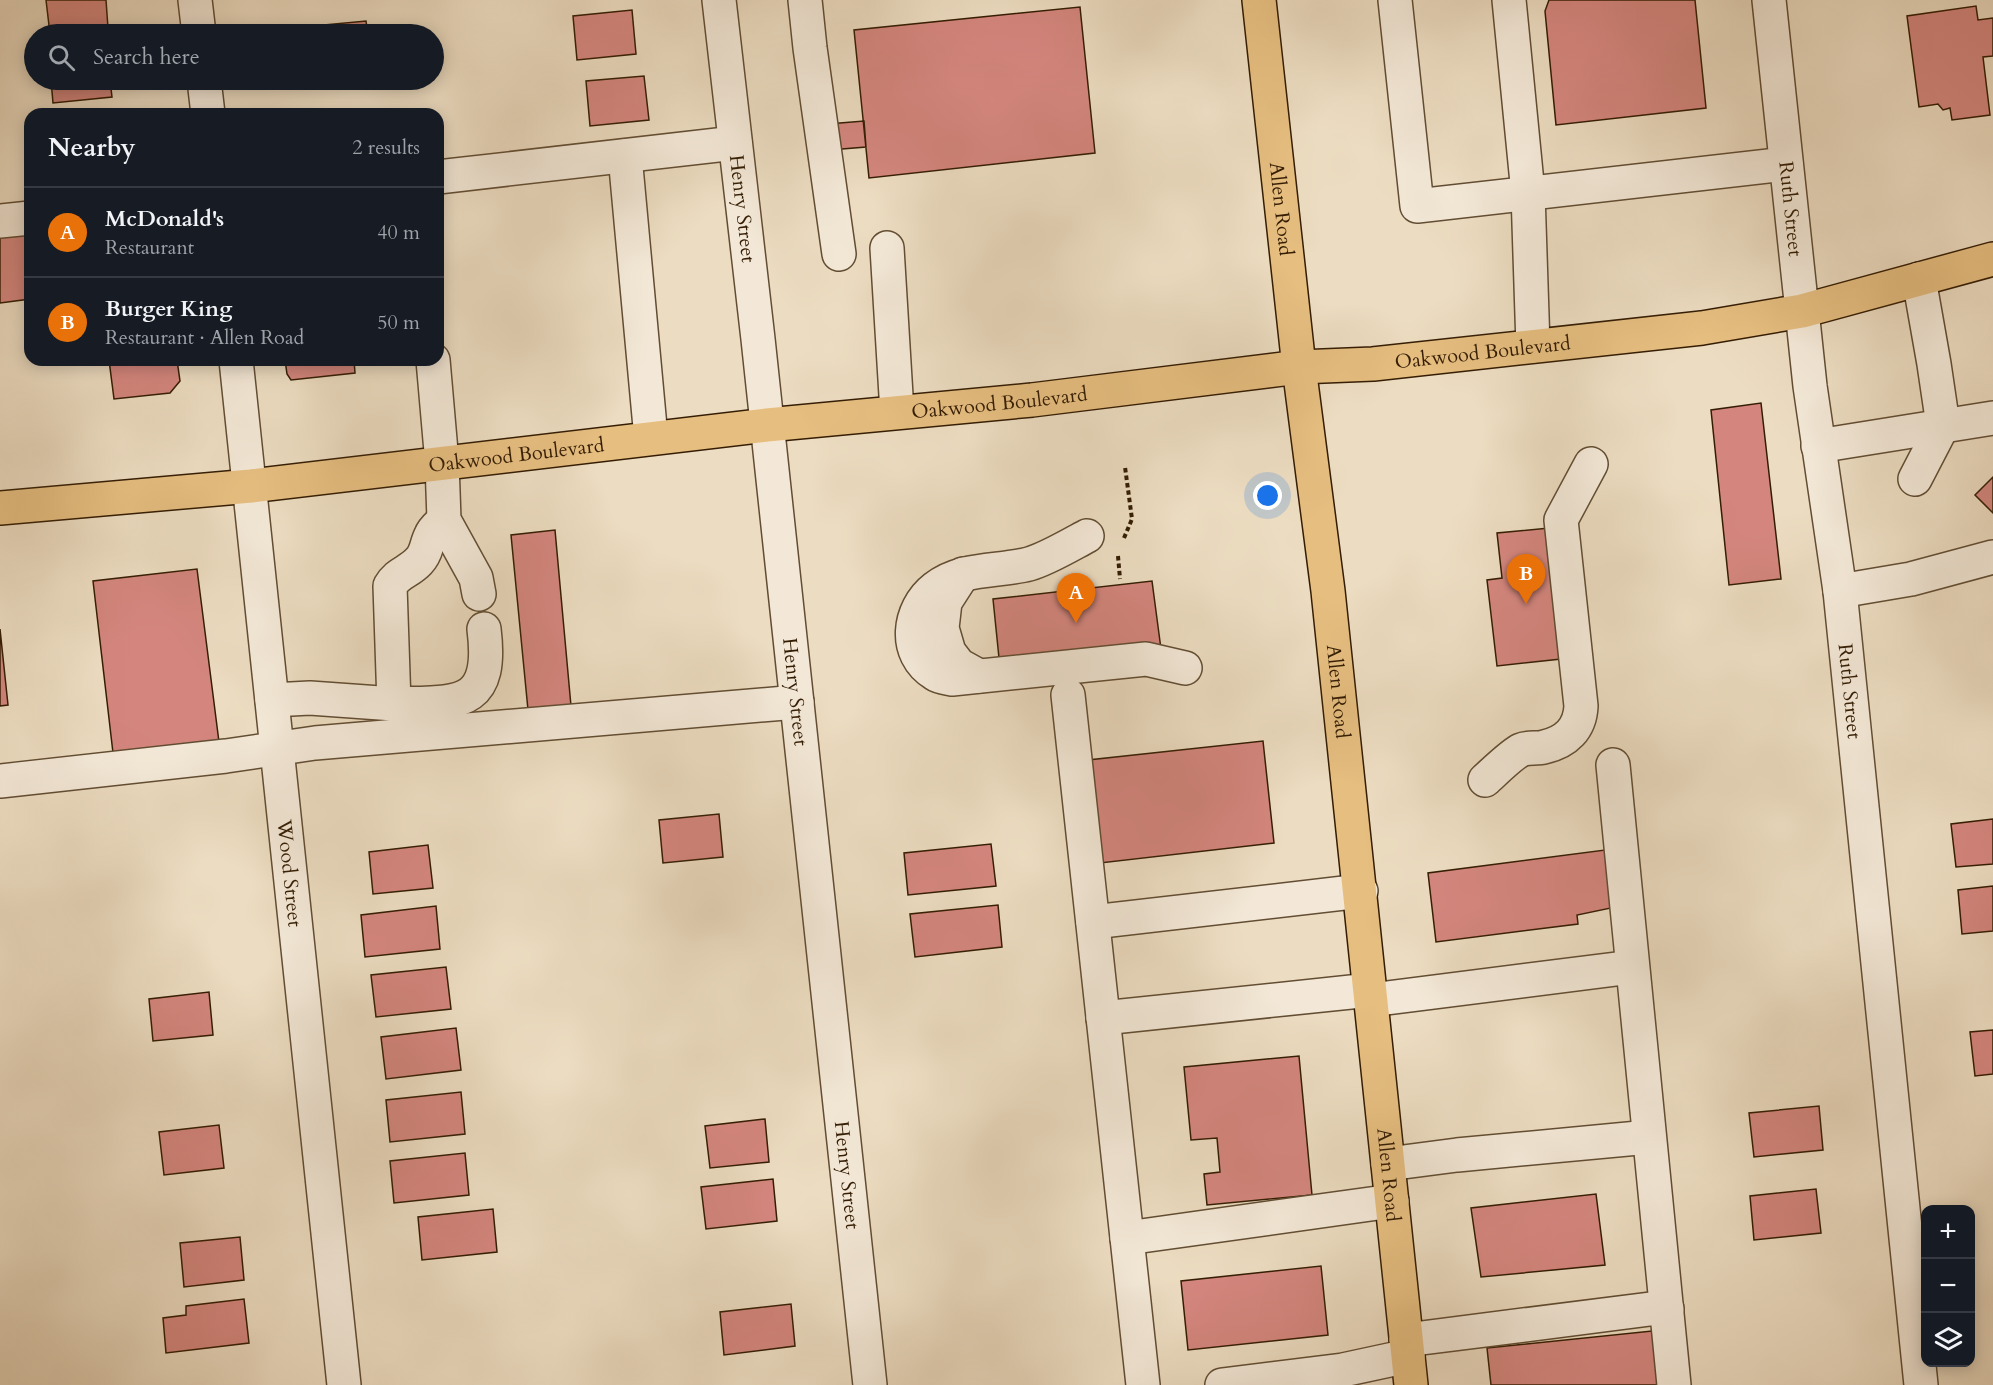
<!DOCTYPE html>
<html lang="en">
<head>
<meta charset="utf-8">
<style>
	:root { --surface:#171b24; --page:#20242c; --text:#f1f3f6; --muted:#9ea1a6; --line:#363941; --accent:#8c9099 }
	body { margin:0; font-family:Cardo,serif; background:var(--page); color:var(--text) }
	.controls { position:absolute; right:18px; bottom:18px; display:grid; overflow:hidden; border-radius:12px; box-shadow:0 3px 15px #0003 }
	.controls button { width:54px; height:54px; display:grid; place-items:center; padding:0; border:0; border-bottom:2px solid var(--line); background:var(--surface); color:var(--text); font:30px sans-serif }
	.you { position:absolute; left:1268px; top:496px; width:21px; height:21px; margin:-15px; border:4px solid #fff; border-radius:50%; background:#1a73e8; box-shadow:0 0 0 9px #1a73e833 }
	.badge { display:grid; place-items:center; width:39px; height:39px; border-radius:50%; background:var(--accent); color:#fff; font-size:20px; font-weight:700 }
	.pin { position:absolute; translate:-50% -50px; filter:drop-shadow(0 2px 3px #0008) }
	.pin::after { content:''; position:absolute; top:32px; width:21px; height:18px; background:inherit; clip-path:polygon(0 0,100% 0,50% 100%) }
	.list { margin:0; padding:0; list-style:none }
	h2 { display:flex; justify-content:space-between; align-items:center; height:78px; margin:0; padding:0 24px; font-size:26px }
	h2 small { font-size:20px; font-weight:400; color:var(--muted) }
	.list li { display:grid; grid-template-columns:39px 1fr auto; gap:18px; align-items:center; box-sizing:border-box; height:90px; padding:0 24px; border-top:2px solid var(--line) }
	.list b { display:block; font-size:22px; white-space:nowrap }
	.list p { margin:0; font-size:20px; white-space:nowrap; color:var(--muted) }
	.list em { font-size:20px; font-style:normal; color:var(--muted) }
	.icon { flex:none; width:33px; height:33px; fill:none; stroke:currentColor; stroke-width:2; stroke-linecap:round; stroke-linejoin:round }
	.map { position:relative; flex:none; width:1993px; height:1385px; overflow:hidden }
	.search { position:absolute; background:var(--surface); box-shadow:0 3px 15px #0003; left:24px; top:24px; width:420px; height:66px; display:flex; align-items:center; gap:15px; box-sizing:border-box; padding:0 21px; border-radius:33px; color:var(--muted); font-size:22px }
	.panel { position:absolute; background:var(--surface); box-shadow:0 3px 15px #0003; left:24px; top:108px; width:420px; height:258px; border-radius:18px }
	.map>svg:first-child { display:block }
</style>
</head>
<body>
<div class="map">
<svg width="1993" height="1385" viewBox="0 0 1993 1385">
	<rect width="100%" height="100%" fill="#ecdcc1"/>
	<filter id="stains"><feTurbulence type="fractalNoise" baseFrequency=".00333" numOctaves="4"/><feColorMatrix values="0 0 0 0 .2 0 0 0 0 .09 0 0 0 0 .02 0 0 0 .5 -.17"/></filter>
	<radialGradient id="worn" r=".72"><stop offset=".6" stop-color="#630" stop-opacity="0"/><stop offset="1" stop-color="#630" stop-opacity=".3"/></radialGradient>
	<!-- building -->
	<path fill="#d4867e" stroke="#341d04" stroke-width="1.5" d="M46,0H106L108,28L50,34Z
		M1549,0H1695L1706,108L1556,125L1545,11Z
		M1976,6L1978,20L1993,18V56L1983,57L1990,115L1952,120L1950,108L1943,110L1938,104L1919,107L1907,16Z
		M1080,7L1095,153L869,178L854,30Z
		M632,10L636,54L577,60L573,16Z
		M366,21L368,34H292V28Z
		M644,76L649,120L590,126L586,81Z
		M51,80H110L112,97L53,103Z
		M864,121L866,147L830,150L828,124Z
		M30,232V299L0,303V235Z
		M109,360H177L180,381L170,393L114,399Z
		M285,360H354L355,373L291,380L287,374Z
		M1761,403L1781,579L1729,585L1711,410Z
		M1993,477V513L1975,495Z
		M1549,528L1561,659L1497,666L1487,580L1502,578L1497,533Z
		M555,530L571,706L528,710L511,535Z
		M197,569L219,742L113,753L93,581Z
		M1152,581L1161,649L999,658L993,599Z
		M0,629L8,705L0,706Z
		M1263,741L1274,843L1100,863L1088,760Z
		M719,814L723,857L663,863L659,820Z
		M1993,819V864L1956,867L1951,824Z
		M991,844L996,886L908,895L904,853Z
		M428,845L433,888L373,894L369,852Z
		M1605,850L1611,908L1577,915L1578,924L1436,942L1428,873Z
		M1993,886V931L1962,934L1958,890Z
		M998,905L1002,947L915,957L910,914Z
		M436,906L440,949L365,957L361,915Z
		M446,967L451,1009L376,1017L371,975Z
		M209,992L213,1035L153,1041L149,999Z
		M456,1028L461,1070L386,1079L381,1037Z
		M1993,1030V1074L1975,1076L1970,1032Z
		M1299,1056L1312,1195L1207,1205L1204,1174L1220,1172L1217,1138L1191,1140L1184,1067Z
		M461,1092L465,1134L390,1142L386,1100Z
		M1819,1106L1823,1150L1754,1157L1749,1113Z
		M765,1119L769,1162L710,1168L705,1126Z
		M219,1125L224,1168L164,1175L159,1132Z
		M465,1153L469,1195L394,1203L390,1161Z
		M773,1179L777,1221L706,1229L701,1187Z
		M1816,1189L1821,1233L1754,1240L1750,1196Z
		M1596,1194L1605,1265L1481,1277L1471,1208Z
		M493,1209L497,1252L422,1260L418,1217Z
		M240,1237L244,1280L184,1287L180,1243Z
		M1321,1266L1328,1335L1188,1350L1181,1281Z
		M244,1299L249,1343L166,1353L163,1318L186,1315V1306Z
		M791,1304L795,1346L724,1355L720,1312Z
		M1652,1331L1661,1385H1491L1487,1348Z"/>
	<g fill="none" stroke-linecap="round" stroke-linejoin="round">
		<!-- minor casing -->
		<g stroke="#624d33" stroke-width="36">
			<g id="minor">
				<path d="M195,0L199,34"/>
				<path id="s1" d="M719,0L758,339L870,1385"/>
				<path d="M805,0L810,48L839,254"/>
				<path d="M1395,0L1417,206L1786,164"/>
				<path d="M1509,0L1528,193L1533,346"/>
				<path id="s2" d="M1769,0L1810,386L1840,591L1921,1385"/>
				<path d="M204,80L208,114"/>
				<path d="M625,156L651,438"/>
				<path d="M438,177L735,143"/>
				<path d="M0,221L30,218"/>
				<path d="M887,248L897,412"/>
				<path id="s3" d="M236,360L344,1385"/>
				<path d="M433,360L442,463L444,520L476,578L479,594"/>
				<path d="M1818,446L1993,418"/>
				<path d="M1915,479L1943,425L1934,364L1919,279"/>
				<path d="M444,520C440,524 433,529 431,535C426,544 427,553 419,561C408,573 398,572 390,586L394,704C457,702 494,709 484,629"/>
				<path d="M1087,536C1070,545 1047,559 1029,564C998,572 962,567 935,588C908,609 902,654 935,674C939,677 947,678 952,679L1146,659L1185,668"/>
				<path d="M963,574L945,602L942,628L949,652L959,665L979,676"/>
				<path d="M1840,591L1911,579L1993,557"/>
				<path d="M1068,695L1143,1385"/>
				<path d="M272,700L310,698L394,704"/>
				<path d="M1613,765L1674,1385"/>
				<path d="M1485,780C1493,773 1512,754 1521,750C1528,747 1537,749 1544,747C1566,742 1580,729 1581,706L1561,520L1591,464"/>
				<path d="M0,781L226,756L315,743L797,702"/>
				<path d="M1093,922L1361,891"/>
				<path d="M1371,1000L1632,967"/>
				<path d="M1103,1018L1370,990"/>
				<path d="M1388,1164L1457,1155L1649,1137"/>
				<path d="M1127,1238L1392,1201"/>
				<path d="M1406,1340L1650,1309H1667"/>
				<path d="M1222,1385L1343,1370L1408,1356"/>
			</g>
		</g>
		<!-- major casing -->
		<g stroke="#341d04" stroke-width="36">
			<g id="major">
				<path id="s4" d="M1259,0L1299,367L1328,591L1411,1385"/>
				<path id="s5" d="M0,508L251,486L767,425L1032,400L1299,367L1373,364L1702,328L1802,311L1993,259"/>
			</g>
		</g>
		<!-- path -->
		<path stroke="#341d04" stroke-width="4" stroke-dasharray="4.5 3" stroke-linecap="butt" d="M1124,538L1132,519L1125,467
			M1118,556L1120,579"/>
		<!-- minor -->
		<use href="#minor" stroke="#f3e8d7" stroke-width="33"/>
		<!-- major -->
		<use href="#major" stroke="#e6be80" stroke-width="33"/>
	</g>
	<g text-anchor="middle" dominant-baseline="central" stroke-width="6" stroke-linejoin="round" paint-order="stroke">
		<!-- street labels -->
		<g font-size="20" fill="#341d04" stroke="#f3e8d7">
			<text stroke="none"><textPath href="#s1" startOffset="210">Henry Street</textPath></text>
			<text stroke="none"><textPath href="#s4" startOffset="210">Allen Road</textPath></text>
			<text stroke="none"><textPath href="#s2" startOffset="210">Ruth Street</textPath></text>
			<text stroke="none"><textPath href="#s5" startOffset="1491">Oakwood Boulevard</textPath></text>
			<text stroke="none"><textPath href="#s5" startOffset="1005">Oakwood Boulevard</textPath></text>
			<text stroke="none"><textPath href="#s5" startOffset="519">Oakwood Boulevard</textPath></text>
			<text stroke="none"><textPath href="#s1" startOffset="696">Henry Street</textPath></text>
			<text stroke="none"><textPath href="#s4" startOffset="696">Allen Road</textPath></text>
			<text stroke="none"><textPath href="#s2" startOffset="696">Ruth Street</textPath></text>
			<text stroke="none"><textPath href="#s3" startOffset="516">Wood Street</textPath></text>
			<text stroke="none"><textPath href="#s4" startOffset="1182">Allen Road</textPath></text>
			<text stroke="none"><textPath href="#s1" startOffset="1182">Henry Street</textPath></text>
		</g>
	</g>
	<rect width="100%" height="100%" filter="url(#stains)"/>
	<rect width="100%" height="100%" fill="url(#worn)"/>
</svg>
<div class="controls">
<button>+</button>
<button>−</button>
<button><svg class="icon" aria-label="layers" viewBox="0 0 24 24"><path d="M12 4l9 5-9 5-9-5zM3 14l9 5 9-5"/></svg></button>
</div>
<div class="you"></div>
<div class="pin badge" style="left:1076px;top:623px;background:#e8710a">A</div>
<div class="pin badge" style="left:1526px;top:604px;background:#e8710a">B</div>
<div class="search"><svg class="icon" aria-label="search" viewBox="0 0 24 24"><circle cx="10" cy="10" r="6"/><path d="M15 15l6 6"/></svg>Search here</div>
<section class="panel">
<h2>Nearby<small>2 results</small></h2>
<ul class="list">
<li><span class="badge" style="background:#e8710a">A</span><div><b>McDonald's</b><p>Restaurant</p></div><em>40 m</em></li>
<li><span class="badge" style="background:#e8710a">B</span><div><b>Burger King</b><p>Restaurant · Allen Road</p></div><em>50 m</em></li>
</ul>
</section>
</div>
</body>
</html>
